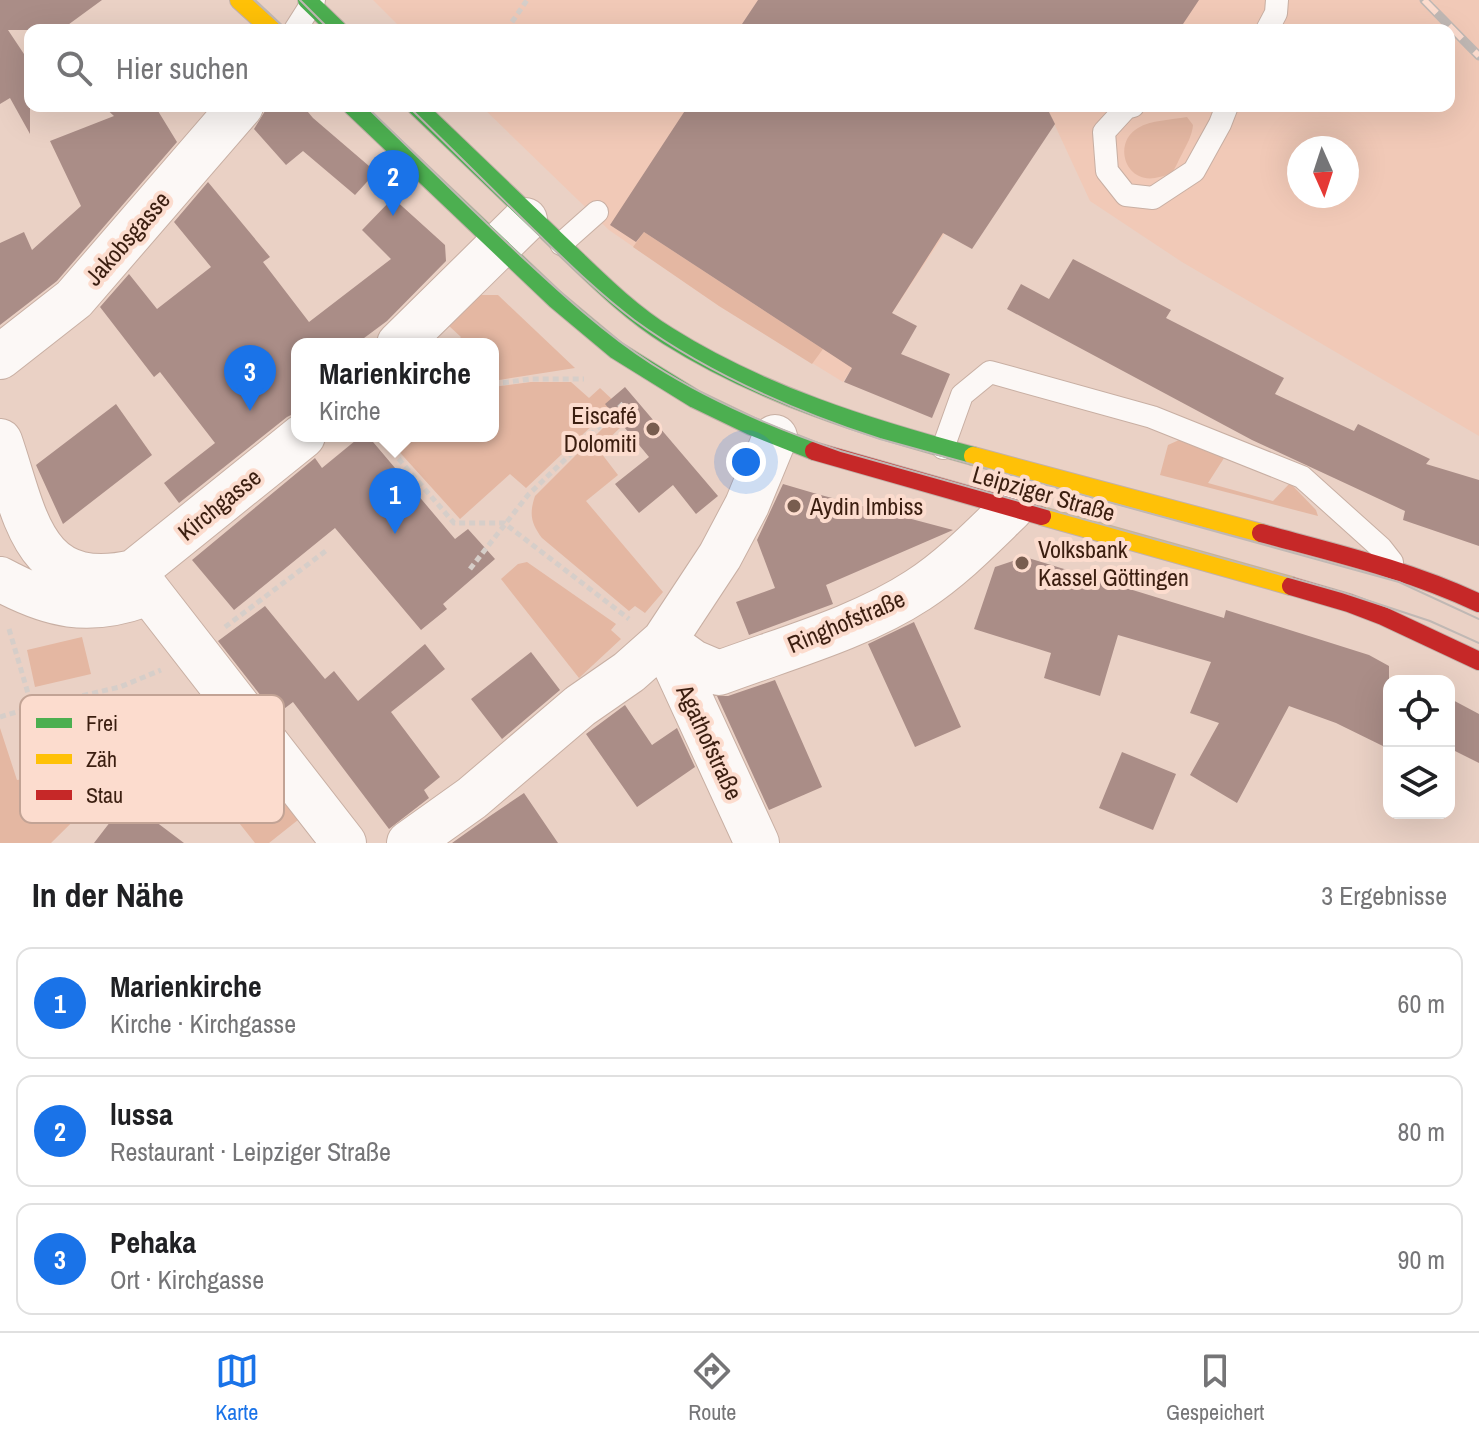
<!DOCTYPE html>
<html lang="de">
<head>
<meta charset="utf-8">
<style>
	:root { --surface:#fff; --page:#f2f2f2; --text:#202124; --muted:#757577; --line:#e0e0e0; --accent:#1a73e8 }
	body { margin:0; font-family:"Archivo Narrow",sans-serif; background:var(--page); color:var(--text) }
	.controls { position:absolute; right:24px; bottom:24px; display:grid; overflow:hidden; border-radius:16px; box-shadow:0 8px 32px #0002 }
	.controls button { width:72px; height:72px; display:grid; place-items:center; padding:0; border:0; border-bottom:2px solid var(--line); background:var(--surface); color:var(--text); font:40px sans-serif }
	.compass { position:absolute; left:1287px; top:136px; width:72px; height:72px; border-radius:50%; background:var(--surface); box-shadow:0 8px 32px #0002; rotate:177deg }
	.you { position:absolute; left:746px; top:462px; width:28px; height:28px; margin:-20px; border:6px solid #fff; border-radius:50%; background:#1a73e8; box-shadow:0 0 0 12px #1a73e833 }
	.badge { display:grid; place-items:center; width:52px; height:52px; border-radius:50%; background:var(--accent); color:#fff; font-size:26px; font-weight:700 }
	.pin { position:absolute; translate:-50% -66px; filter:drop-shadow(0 2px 4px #0008) }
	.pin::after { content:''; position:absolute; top:42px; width:28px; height:24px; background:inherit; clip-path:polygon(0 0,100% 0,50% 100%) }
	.popup { position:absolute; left:291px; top:338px; width:208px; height:104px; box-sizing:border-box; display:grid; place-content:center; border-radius:16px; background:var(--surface); filter:drop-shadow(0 2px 6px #0005); font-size:26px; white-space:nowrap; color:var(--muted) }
	.popup b { font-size:30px; color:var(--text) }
	.popup::after { content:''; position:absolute; left:50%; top:100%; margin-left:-16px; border:16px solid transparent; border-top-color:var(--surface) }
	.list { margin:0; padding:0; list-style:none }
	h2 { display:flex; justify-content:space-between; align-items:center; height:104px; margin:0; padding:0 32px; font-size:34px }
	h2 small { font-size:26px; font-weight:400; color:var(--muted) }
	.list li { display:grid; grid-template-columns:52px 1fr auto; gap:24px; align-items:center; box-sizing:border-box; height:112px; margin:0 16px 16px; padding:0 16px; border:2px solid var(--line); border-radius:16px }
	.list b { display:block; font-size:30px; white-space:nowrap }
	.list p { margin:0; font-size:26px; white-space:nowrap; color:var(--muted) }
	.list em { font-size:26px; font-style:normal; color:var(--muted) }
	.icon { flex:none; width:44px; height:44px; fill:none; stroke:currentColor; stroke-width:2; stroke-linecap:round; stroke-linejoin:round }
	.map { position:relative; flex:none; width:1479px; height:843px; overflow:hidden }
	.search { position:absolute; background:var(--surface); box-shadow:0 8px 32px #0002; left:24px; right:24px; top:24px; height:88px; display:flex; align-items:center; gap:20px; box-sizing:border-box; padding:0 28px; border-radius:16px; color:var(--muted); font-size:30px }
	.sheet { height:488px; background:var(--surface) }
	nav { display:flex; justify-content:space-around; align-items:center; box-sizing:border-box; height:112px; border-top:2px solid var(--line); background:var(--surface); font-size:22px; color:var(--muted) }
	nav a { display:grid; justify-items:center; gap:4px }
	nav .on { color:var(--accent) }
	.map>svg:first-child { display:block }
</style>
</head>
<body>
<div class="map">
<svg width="1479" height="843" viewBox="0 0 1479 843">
	<rect width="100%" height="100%" fill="#ead1c5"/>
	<!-- built -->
	<path fill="#f1c9b7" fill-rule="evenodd" d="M373,0H1479V436L1182,262L1090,201L1046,106H1449V30H403ZM1299,148H1347V196H1299Z
		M481,106H1029L892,313L889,311L843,382L719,306L609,230Z"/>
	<!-- green -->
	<path fill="#e4b7a2" d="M1187,117L1193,125C1192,136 1187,144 1182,154C1179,159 1176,167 1173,171C1169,175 1160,177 1155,178C1124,183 1113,142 1138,128C1151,120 1171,120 1187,117Z
		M644,232L823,349L812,364L719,306L633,247Z
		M478,295H498L575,368L493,381V344H455L461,337L448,325Z
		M531,382H571L589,398L600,388L616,403L526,488L510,474L460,519L385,436H493V387Z
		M623,408V425L598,449L618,475L586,501L663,592L645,613L635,606L629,611L542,538C531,523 529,514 535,496Z
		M1179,440L1226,455L1208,483L1273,501L1290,483L1316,510L1318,516L1160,475L1168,445Z
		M527,562L616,624L611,630L621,639L579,678L501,579L518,564Z
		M82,637L91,674L35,687L27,650Z
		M127,714L138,744L134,761L51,843H0V728L17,780L42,776Z
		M249,739L308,812L269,843H255L202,776Z"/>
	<!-- building -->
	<path fill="#aa8d87" d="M0,0H102L61,30H8L30,63V134L10,98L0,104Z
		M758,0H1199L1179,30H738Z
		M103,106H155L177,142L57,281L0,325V243L24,232L32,250L81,206L50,141L114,116Z
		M265,106H303L313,118L376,172L355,195L303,151L286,165L254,129L265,111Z
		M688,106H1046L1055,124L972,249L943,233L892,313L917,326L901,354L950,374L932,418L844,382L852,368L644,232L636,242L610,225Z
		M208,182L270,257L263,262L309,322L391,259L362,230L393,198L445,245L446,261L387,321L356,344H297V412L287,417L179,503L164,483L215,443L160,372L154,377L100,307L129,274L157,309L211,267L174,222Z
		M1073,259L1171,310L1166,318L1284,378L1275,394L1354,431L1358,424L1430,459L1426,464L1479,480V546L1403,520L1405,511L1252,440L1007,309L1021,284L1049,299Z
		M625,387L718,496L696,514L673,485L639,513L615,484L649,457L605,404Z
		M116,404L152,455L63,524L36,465Z
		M361,436H368L455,539L468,529L495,559L443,604L447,609L421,630L335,528L234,610L192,560L315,458L322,468Z
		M783,484L817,494L953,530L826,585L833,604L749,635L736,602L775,588L757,540Z
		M1025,557L1224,618L1226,610L1369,655L1389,666V749L1336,723L1289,706L1237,803L1190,775L1219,723L1190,713L1211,662L1118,635L1100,696L1044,678L1051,653L974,629L995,567Z
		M265,606L325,679L334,671L358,701L425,644L445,669L391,712L440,777L424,790L429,798L389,829L293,702L276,715L218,641Z
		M914,622L961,727L915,747L868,644Z
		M531,652L560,690L502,739L471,699Z
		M775,680L822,787L769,810L717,696H728Z
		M1449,698L1479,714V763L1449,748Z
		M625,705L652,745L677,728L695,767L637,807L586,734Z
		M1122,752L1176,774L1153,830L1099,808Z
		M524,793L558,843H452L490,816Z
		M127,800L184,843H94Z"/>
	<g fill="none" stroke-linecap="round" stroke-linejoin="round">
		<!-- lane casing -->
		<g stroke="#c8afa3" stroke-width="24">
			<path id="lane" d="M295,30L314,0
				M1267,30L1276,13L1277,0
				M1133,106L1126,108L1104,132L1107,171L1126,195L1153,198L1194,171L1220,124L1227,106
				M561,244L597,212
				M943,448L962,395L990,372L1152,417L1302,477L1381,548L1392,562"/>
		</g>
		<!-- street casing -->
		<g stroke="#c8afa3" stroke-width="46">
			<path id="street" d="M399,344L525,220
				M0,357L74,299L241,106
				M0,441C26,516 32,595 134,572L303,436
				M0,579C50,606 88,615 143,595
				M142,583L344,843
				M664,641L693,662L719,673C783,649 860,628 918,590C953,567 981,538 1011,509
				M664,641L757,843
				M409,843L472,798L580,706L629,672L664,641L720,556L747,505L775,437"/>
		</g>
		<!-- fast casing -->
		<g stroke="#c2b1a9" stroke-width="20">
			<path id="fast" d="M307,0L338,30
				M352,106L555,299L616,350L695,399L751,426L814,451
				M416,106C463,151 510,196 557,241C592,274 626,310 668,336C760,394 868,428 973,456"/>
		</g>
		<!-- slow casing -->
		<g stroke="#c2b1a9" stroke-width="20">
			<path id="slow" d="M239,0L272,30
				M973,456L1261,533
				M1042,516L1291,586"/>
		</g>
		<!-- jam casing -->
		<g stroke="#c2b1a9" stroke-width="20">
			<path id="jam" d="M814,451L1042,516
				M1261,533C1335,553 1409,570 1479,603
				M1291,586L1349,603L1383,616L1479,661"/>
		</g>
		<!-- path -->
		<path stroke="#d6cec9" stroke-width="5" stroke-dasharray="6 4" stroke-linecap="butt" d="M512,22L527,0
			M493,384L531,379H584
			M379,436L454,523H504L629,619
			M470,569L528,495L625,402
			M225,627L327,550
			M9,629L30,700L24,709
			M24,709L120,687L161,670
			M0,717L26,709"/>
		<!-- lane -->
		<use href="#lane" stroke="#fcf8f6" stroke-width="22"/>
		<!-- street -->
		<use href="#street" stroke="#fcf8f6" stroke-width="44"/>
		<!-- fast -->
		<use href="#fast" stroke="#4caf50" stroke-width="18"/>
		<!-- slow -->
		<use href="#slow" stroke="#ffc107" stroke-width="18"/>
		<!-- jam -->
		<use href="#jam" stroke="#c62828" stroke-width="18"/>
		<!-- tram -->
		<path stroke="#c0b8b4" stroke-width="2" d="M255,0L287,30
			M300,0L330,30
			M366,106C417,156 468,206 520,255C562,294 604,333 652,364C710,401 776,429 841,451L1342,592L1430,621L1479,643
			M408,106C450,147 492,189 534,230C566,261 598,293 634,320C708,374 794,411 880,439L1399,582L1479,619"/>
		<!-- rail casing -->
		<g stroke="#c0b8b4" stroke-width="9">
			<path id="rail" d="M1424,0L1479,56"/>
		</g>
		<!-- rail -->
		<use href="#rail" stroke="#fcdcce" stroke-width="6" stroke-dasharray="18" stroke-linecap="butt"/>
	</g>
	<!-- markers -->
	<g fill="#785d4f" stroke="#fcdcce" stroke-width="3">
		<circle cx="653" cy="429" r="8"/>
		<circle cx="794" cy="506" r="8"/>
		<circle cx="1022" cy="563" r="8"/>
	</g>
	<g text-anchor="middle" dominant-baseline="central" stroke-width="8" stroke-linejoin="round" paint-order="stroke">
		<!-- street labels -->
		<g font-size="24" fill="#3b1e10" stroke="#fcdcce">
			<text transform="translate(127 238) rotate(-49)">Jakobsgasse</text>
			<text transform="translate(1044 493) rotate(16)">Leipziger Straße</text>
			<text transform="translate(219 504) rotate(-39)">Kirchgasse</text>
			<text transform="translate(846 621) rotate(-23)">Ringhofstraße</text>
			<text transform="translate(710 742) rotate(65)">Agathofstraße</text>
		</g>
		<!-- poi labels -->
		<g font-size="24" fill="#3b1e10" stroke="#fcdcce" text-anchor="start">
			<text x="637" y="415" text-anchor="end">Eiscafé<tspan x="637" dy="28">Dolomiti</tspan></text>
			<text x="810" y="506">Aydin Imbiss</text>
			<text x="1038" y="549">Volksbank<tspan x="1038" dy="28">Kassel Göttingen</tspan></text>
		</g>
	</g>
	<!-- legend -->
	<rect x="20" y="695" width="264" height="128" rx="12" fill="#fcdcce" stroke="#c2a395" stroke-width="2"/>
	<rect x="36" y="718" width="36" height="10" fill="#4caf50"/>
	<rect x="36" y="754" width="36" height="10" fill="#ffc107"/>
	<rect x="36" y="790" width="36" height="10" fill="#c62828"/>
	<g font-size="22" fill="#3b1e10">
		<text x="86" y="731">Frei</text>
		<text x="86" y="767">Zäh</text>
		<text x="86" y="803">Stau</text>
	</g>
</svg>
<div class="controls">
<button><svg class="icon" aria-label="locate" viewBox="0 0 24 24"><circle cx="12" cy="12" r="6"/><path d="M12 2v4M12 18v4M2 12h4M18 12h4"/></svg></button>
<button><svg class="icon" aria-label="layers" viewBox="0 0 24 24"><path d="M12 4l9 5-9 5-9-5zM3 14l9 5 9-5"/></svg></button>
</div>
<svg class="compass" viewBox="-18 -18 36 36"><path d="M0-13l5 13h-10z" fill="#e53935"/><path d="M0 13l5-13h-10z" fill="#757577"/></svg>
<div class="you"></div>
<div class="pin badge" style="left:395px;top:534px">1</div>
<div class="popup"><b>Marienkirche</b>Kirche</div>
<div class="pin badge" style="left:393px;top:216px">2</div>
<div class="pin badge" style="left:250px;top:411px">3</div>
<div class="search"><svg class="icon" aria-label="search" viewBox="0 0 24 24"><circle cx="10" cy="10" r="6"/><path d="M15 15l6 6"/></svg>Hier suchen</div>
</div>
<section class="sheet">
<h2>In der Nähe<small>3 Ergebnisse</small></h2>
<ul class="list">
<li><span class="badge">1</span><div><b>Marienkirche</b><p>Kirche · Kirchgasse</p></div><em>60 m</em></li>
<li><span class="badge">2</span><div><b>lussa</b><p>Restaurant · Leipziger Straße</p></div><em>80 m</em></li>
<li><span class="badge">3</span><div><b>Pehaka</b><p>Ort · Kirchgasse</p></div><em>90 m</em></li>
</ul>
</section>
<nav>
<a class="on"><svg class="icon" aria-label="map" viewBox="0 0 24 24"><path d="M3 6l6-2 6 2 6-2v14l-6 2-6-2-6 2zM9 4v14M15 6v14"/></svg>Karte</a>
<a><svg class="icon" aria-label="directions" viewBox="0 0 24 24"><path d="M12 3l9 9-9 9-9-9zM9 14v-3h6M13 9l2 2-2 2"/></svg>Route</a>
<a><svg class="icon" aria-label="saved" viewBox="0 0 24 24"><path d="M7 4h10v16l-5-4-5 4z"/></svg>Gespeichert</a>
</nav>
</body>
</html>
